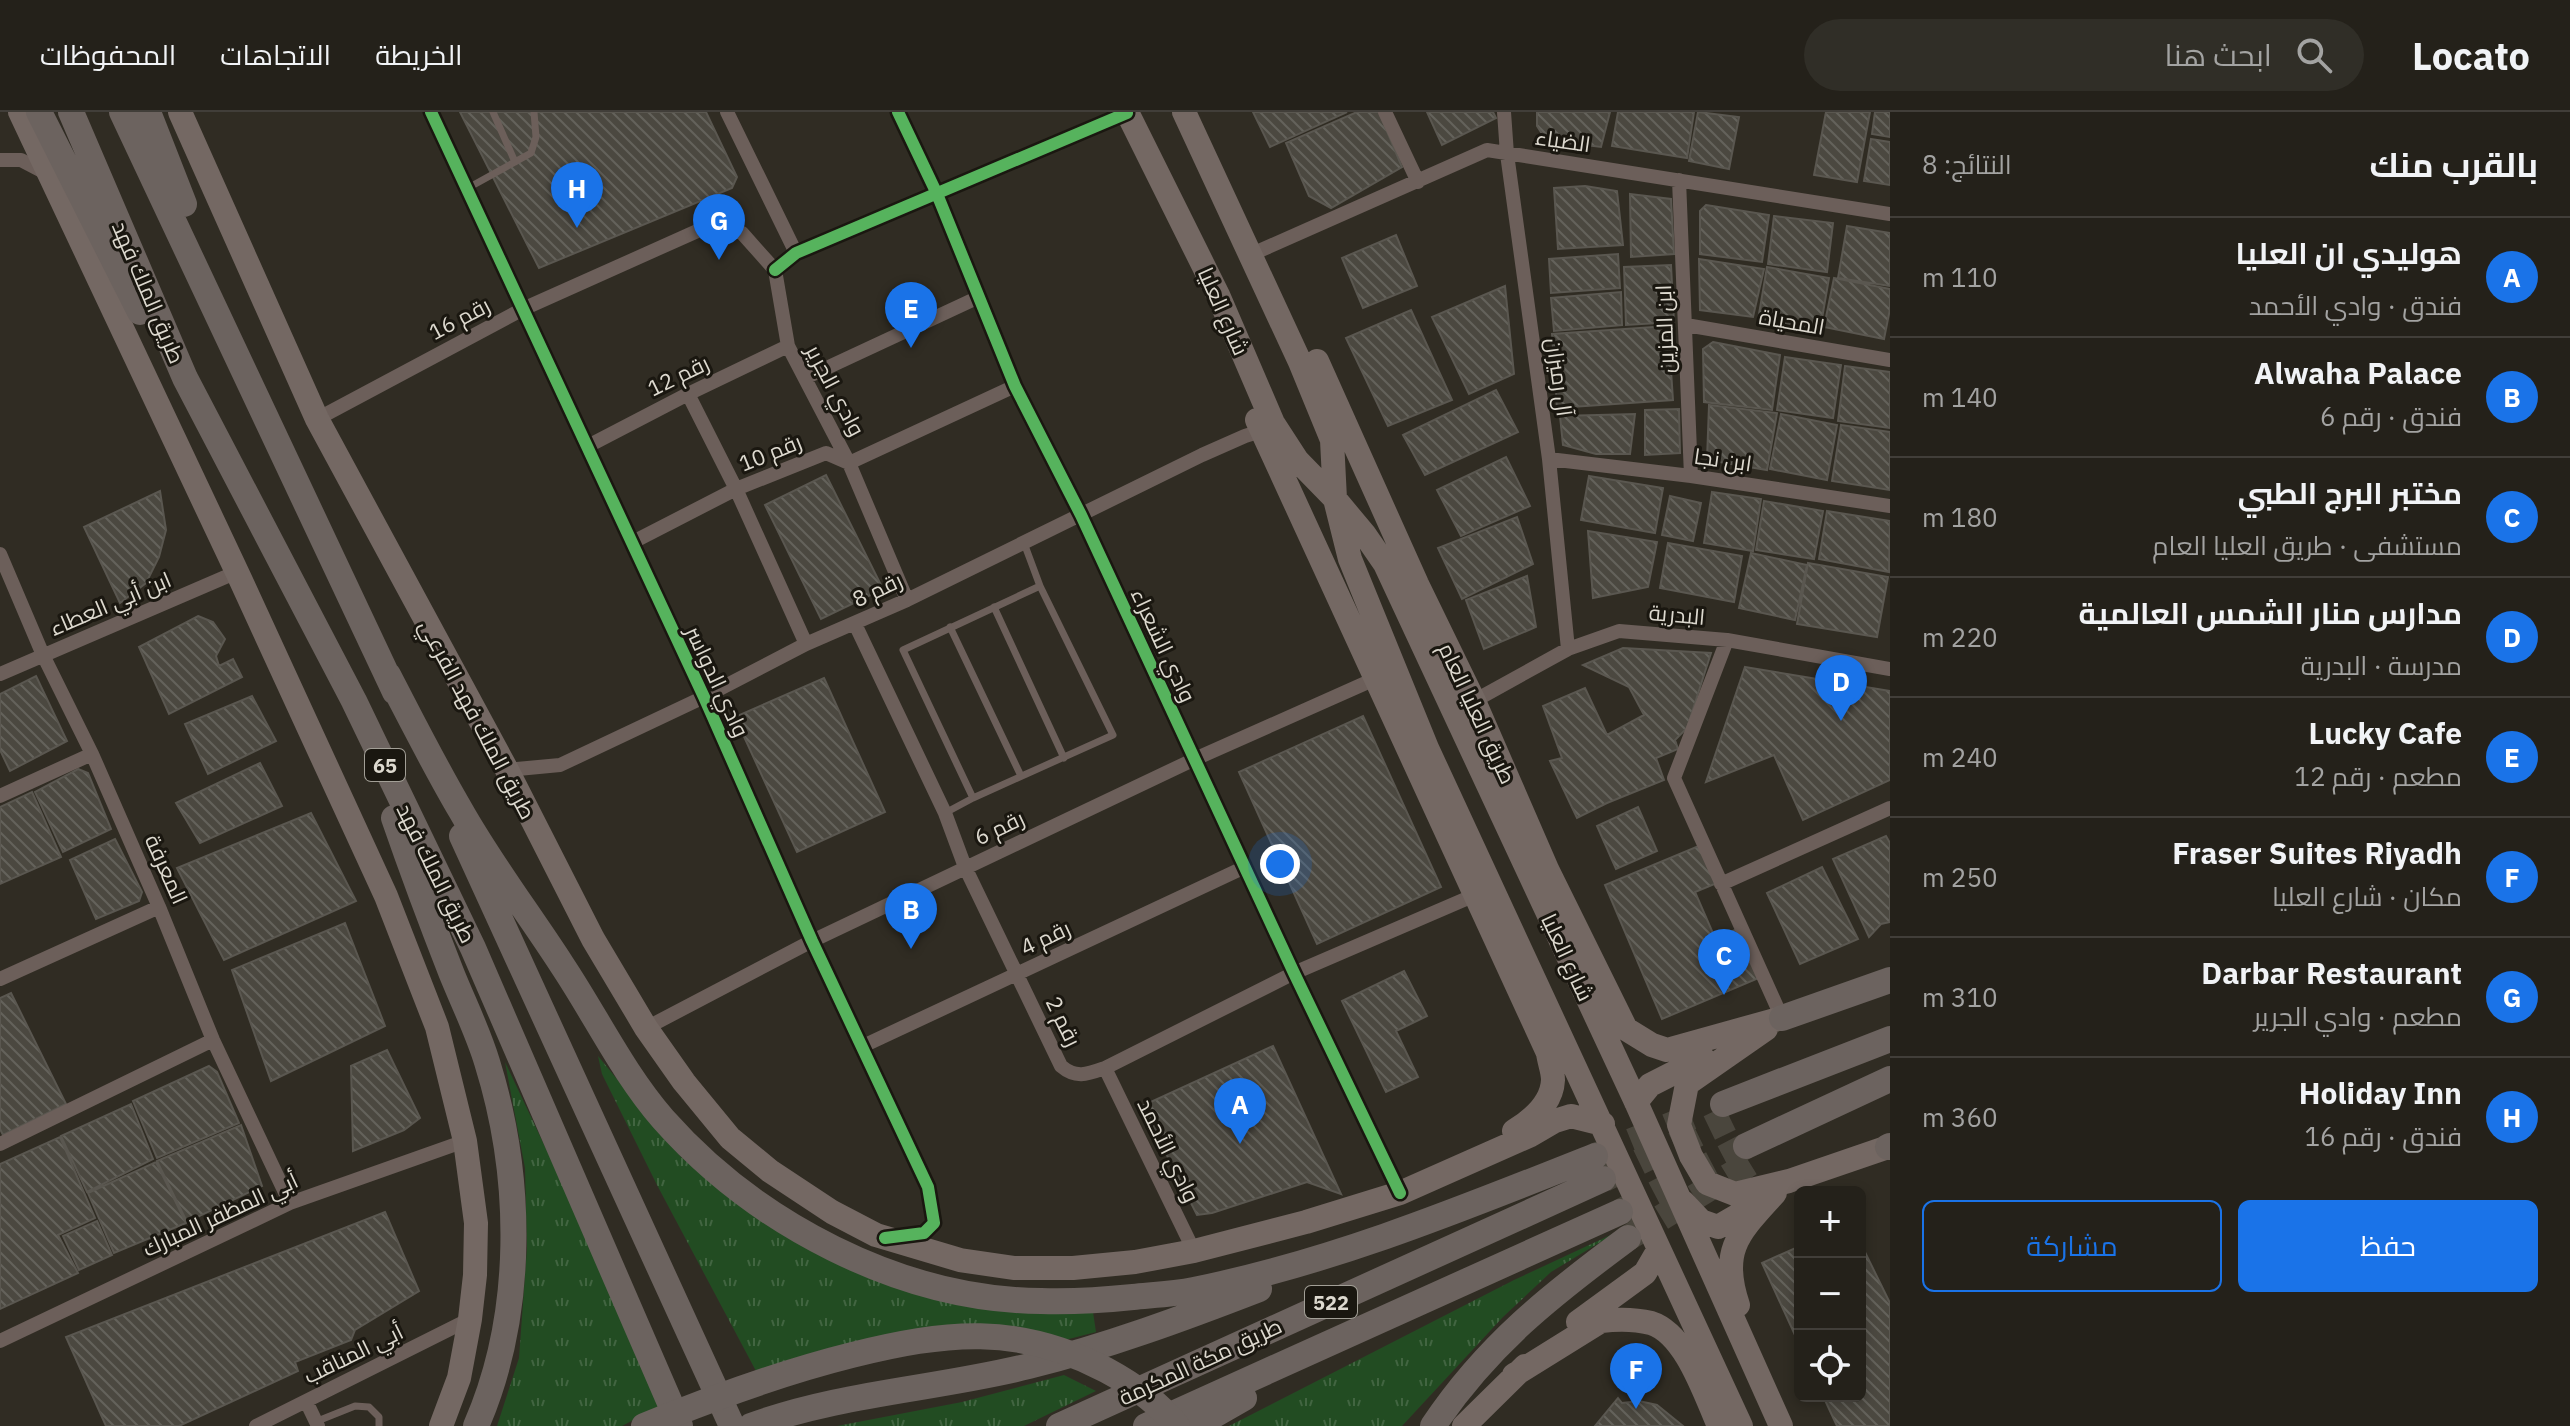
<!DOCTYPE html>
<html lang="ar">
<head>
<meta charset="utf-8">
<style>
	:root { --surface:#24211a; --page:#302e27; --text:#f1f3f6; --muted:#a3a3a2; --line:#413e39; --accent:#1a73e8 }
	body { margin:0; font-family:"IBM Plex Sans",Cairo,sans-serif; background:var(--page); color:var(--text); direction:rtl }
	.controls { position:absolute; right:24px; bottom:24px; display:grid; overflow:hidden; border-radius:12px; box-shadow:0 4px 12px #0003 }
	.controls button { width:72px; height:72px; display:grid; place-items:center; padding:0; border:0; border-bottom:2px solid var(--line); background:var(--surface); color:var(--text); font:40px sans-serif }
	.you { position:absolute; left:1280px; top:752px; width:28px; height:28px; margin:-20px; border:6px solid #fff; border-radius:50%; background:#1a73e8; box-shadow:0 0 0 12px #1a73e833 }
	.badge { display:grid; place-items:center; width:52px; height:52px; border-radius:50%; background:var(--accent); color:#fff; font-size:26px; font-weight:700 }
	.pin { position:absolute; translate:-50% -66px; filter:drop-shadow(0 2px 4px #0008) }
	.pin::after { content:''; position:absolute; top:42px; width:28px; height:24px; background:inherit; clip-path:polygon(0 0,100% 0,50% 100%) }
	.list { margin:0; padding:0; list-style:none }
	h2 { display:flex; justify-content:space-between; align-items:center; height:104px; margin:0; padding:0 32px; font-size:34px }
	h2 small { font-size:26px; font-weight:400; color:var(--muted) }
	.list li { display:grid; grid-template-columns:52px 1fr auto; gap:24px; align-items:center; box-sizing:border-box; height:120px; padding:0 32px; border-top:2px solid var(--line) }
	.list b { display:block; font-size:30px; white-space:nowrap }
	.list p { margin:0; font-size:26px; white-space:nowrap; color:var(--muted) }
	.list em { font-size:26px; font-style:normal; color:var(--muted) }
	.actions { display:flex; gap:16px; padding:24px 32px }
	.actions a { flex:1; padding:18px 0; border:2px solid var(--accent); border-radius:12px; text-align:center; font-size:28px; color:var(--accent) }
	.actions .main { background:var(--accent); color:#fff }
	.icon { flex:none; width:44px; height:44px; fill:none; stroke:currentColor; stroke-width:2; stroke-linecap:round; stroke-linejoin:round }
	.map { position:relative; flex:none; width:1890px; height:1314px; overflow:hidden; direction:ltr }
	header { display:flex; align-items:center; gap:48px; box-sizing:border-box; height:112px; padding:0 40px; background:var(--surface); border-bottom:2px solid var(--line) }
	header strong { font-size:38px }
	nav { display:flex; gap:44px; margin-inline-start:auto; font-size:28px }
	.search { width:560px; height:72px; background:var(--page); display:flex; align-items:center; gap:20px; box-sizing:border-box; padding:0 28px; border-radius:44px; color:var(--muted); font-size:30px }
	main { display:flex }
	aside { flex:1; background:var(--surface) }
	.map>svg:first-child { display:block }
</style>
</head>
<body>
<header>
<strong>Locato</strong>
<div class="search"><svg class="icon" aria-label="search" viewBox="0 0 24 24"><circle cx="10" cy="10" r="6"/><path d="M15 15l6 6"/></svg>ابحث هنا</div>
<nav><a>الخريطة</a><a>الاتجاهات</a><a>المحفوظات</a></nav>
</header>
<main>
<aside>
<h2>بالقرب منك<small>النتائج: 8</small></h2>
<ul class="list">
<li><span class="badge">A</span><div><b>هوليدي ان العليا</b><p>فندق · وادي الأحمد</p></div><em>110 m</em></li>
<li><span class="badge">B</span><div><b>Alwaha Palace</b><p>فندق · رقم 6</p></div><em>140 m</em></li>
<li><span class="badge">C</span><div><b>مختبر البرج الطبي</b><p>مستشفى · طريق العليا العام</p></div><em>180 m</em></li>
<li><span class="badge">D</span><div><b>مدارس منار الشمس العالمية</b><p>مدرسة · البدرية</p></div><em>220 m</em></li>
<li><span class="badge">E</span><div><b>Lucky Cafe</b><p>مطعم · رقم 12</p></div><em>240 m</em></li>
<li><span class="badge">F</span><div><b>Fraser Suites Riyadh</b><p>مكان · شارع العليا</p></div><em>250 m</em></li>
<li><span class="badge">G</span><div><b>Darbar Restaurant</b><p>مطعم · وادي الجرير</p></div><em>310 m</em></li>
<li><span class="badge">H</span><div><b>Holiday Inn</b><p>فندق · رقم 16</p></div><em>360 m</em></li>
</ul>
<div class="actions"><a class="main">حفظ</a><a>مشاركة</a></div>
</aside>
<div class="map">
<svg width="1890" height="1314" viewBox="0 0 1890 1314">
	<defs>
		<pattern id="grass-tufts" width="24" height="20" patternUnits="userSpaceOnUse" patternTransform="scale(2)"><rect width="24" height="20" fill="#224c22"/><path d="M3 7l-1-3M5 7V3M7 7l1-3M15 17l-1-3M17 17v-4M19 17l1-3" fill="none" stroke="#426541"/></pattern>
		<pattern id="building-back-hatch" width="6" height="6" patternUnits="userSpaceOnUse" patternTransform="scale(2)"><rect width="6" height="6" fill="#4b4840"/><path d="M-1 5l2 2M0 0l6 6M5-1l2 2" fill="none" stroke="#64625b"/></pattern>
	</defs>
	<rect width="100%" height="100%" fill="#302c23"/>
	<!-- grass -->
	<path fill="url(#grass-tufts)" d="M598,944L681,1045L726,1080L829,1145L1093,1200L1096,1220L1065,1228L1010,1215L756,1259L657,1073L602,962Z
		M505,950L666,1291L622,1314H497L519,1246L527,1136L525,1056Z
		M1617,1120L1551,1160L1503,1205L1402,1314H1229L1514,1168Z
		M1064,1263L1096,1279L1024,1314H837L962,1290Z"/>
	<!-- building -->
	<path fill="url(#building-back-hatch)" stroke="#5a5750" stroke-width="2" d="M460,0H706L737,65L732,76L539,156Z
		M1253,0H1347L1270,35Z
		M1357,0H1379L1402,55L1331,96L1309,84L1286,31Z
		M1427,0H1493L1496,6L1442,33Z
		M1537,0H1610L1601,35L1546,28L1537,14Z
		M1618,0H1694L1687,46L1612,34Z
		M1698,0L1739,5L1729,57L1689,49Z
		M1826,0H1870L1857,70L1814,63Z
		M1875,0H1890V25L1872,22Z
		M1871,27L1890,30V73L1864,69Z
		M1585,74L1617,79L1623,133L1558,137L1554,76Z
		M1630,82L1671,87L1674,142L1631,145Z
		M1706,93L1769,103L1762,150L1700,142V99Z
		M1774,104L1833,111L1827,160L1768,152Z
		M1847,114L1890,121V174L1838,166Z
		M1396,123L1417,174L1363,196L1342,146Z
		M1618,142L1620,176L1551,181L1549,147Z
		M1699,147L1764,157L1753,205L1700,198Z
		M1671,153L1674,210L1626,213L1624,155Z
		M1767,155L1829,166L1820,218L1758,208Z
		M1834,166L1890,177V197L1884,227L1824,215Z
		M1505,174L1514,262L1469,282L1432,205Z
		M1621,180L1622,213L1554,219L1551,186Z
		M1411,198L1452,288L1388,314L1346,226Z
		M1668,214L1673,288L1557,296L1552,222Z
		M1713,230L1780,243L1772,298L1704,290L1703,237Z
		M1785,245L1841,253L1833,306L1777,298Z
		M1845,254L1890,260V316L1838,309Z
		M1496,278L1518,320L1425,363L1403,323Z
		M1709,293L1777,301L1767,358L1707,348Z
		M1679,297L1680,341L1645,343V298Z
		M1635,302L1630,342H1596L1563,333L1560,304Z
		M1781,302L1837,313L1827,368L1770,357Z
		M1841,313L1890,320V378L1832,369Z
		M1506,345L1530,394L1461,424L1437,378Z
		M826,363L883,477L821,507L765,393Z
		M1589,364L1663,376L1655,421L1581,408Z
		M160,379L166,418L159,445L146,471L120,491L84,415Z
		M1712,380L1761,387L1753,439L1704,431Z
		M1670,384L1701,391L1693,429L1662,423Z
		M1764,389L1823,399L1814,447L1756,438Z
		M1827,399L1890,409L1889,460L1819,447Z
		M1517,405L1533,452L1462,487L1438,436Z
		M1588,419L1657,430L1648,475L1593,486Z
		M1668,431L1742,444L1734,490L1660,476Z
		M1751,441L1807,453L1795,508L1739,496Z
		M1808,451L1888,465L1877,525L1797,512Z
		M1527,464L1536,515L1484,537L1466,488Z
		M198,504L213,510L225,527L216,544L219,554L233,547L242,565L169,602L139,535Z
		M1623,536L1711,541L1687,616L1675,628L1678,637L1656,646L1664,668L1607,691L1577,706L1550,649L1562,646L1543,594L1585,576L1607,623L1644,603L1629,575L1583,553Z
		M1745,555L1890,579V668L1803,708L1774,643L1706,670Z
		M36,564L67,629L10,659L0,638V582Z
		M824,566L885,700L797,740L735,605Z
		M252,584L276,629L208,662L185,612Z
		M1363,604L1441,775L1317,832L1239,660Z
		M260,651L282,694L200,731L176,691Z
		M78,657L88,661L111,717L63,740L35,680Z
		M32,680L61,745L0,772V695Z
		M1638,695L1657,739L1616,757L1597,714Z
		M311,701L356,789L224,848L177,756Z
		M1886,724L1890,731V810L1881,812L1869,825L1833,747Z
		M115,727L142,780L139,789L96,807L70,748Z
		M1701,733L1717,771L1695,780L1715,826L1740,816L1761,865L1662,907L1605,773Z
		M1822,755L1858,827L1800,852L1767,781Z
		M345,811L385,914L271,969L232,858Z
		M1404,859L1427,904L1396,919L1418,965L1386,980L1342,889Z
		M11,881L66,992L3,1023L0,1017V886Z
		M1273,934L1341,1082L1307,1070L1212,1101L1197,1103L1142,994Z
		M387,938L420,1006L404,1018L353,1039L351,954Z
		M209,954L217,960L239,1011L157,1046L133,989Z
		M131,992L153,1047L87,1080L61,1024Z
		M241,1013L262,1074L187,1110L157,1049Z
		M60,1025L95,1106L58,1123L78,1161L0,1197V1052Z
		M156,1050L186,1111L114,1141L88,1081Z
		M385,1100L419,1179L355,1218L351,1228L295,1250L298,1259L179,1314H106L66,1225Z
		M97,1109L112,1143L79,1158L63,1124Z
		M1860,1130L1890,1191V1314H1837L1823,1284H1860Z
		M1800,1134V1234L1762,1151Z
		M1618,1286L1622,1291L1639,1289L1657,1293L1683,1314H1595Z"/>
	<g fill="none" stroke-linecap="round" stroke-linejoin="round">
		<!-- motorway-tunnel -->
		<path stroke="#4a463d" stroke-width="26" stroke-dasharray="26 13" stroke-linecap="butt" d="M1595,1044L1698,1002
			M1604,1067L1730,1006
			M1620,1100L1746,1034
			M1628,1126L1752,1050"/>
		<!-- service -->
		<path stroke="#6c5f5a" stroke-width="7" d="M493,0L515,50
			M468,76L531,41L536,25L534,0
			M994,495L1064,646
			M950,515L1021,664
			M973,686L1113,623L1040,474
			M945,701L973,686L903,538L1040,474L1024,431
			M315,1310L355,1294L369,1295L379,1305V1314"/>
		<!-- minor -->
		<path stroke="#6c5f5a" stroke-width="14" d="M431,0L704,585L812,829L928,1075L934,1111L924,1121L900,1124
			M727,0L796,141
			M898,0L937,82L1015,274L1081,403L1294,861L1400,1081
			M1385,0L1418,70
			M1504,0L1507,42L1549,347L1568,537
			M0,48H21L44,60
			M1679,68L1691,364
			M1250,143L1487,38L1890,102
			M775,158L796,141L1127,1
			M1686,213L1890,248
			M805,266L979,185
			M688,282L736,377L806,532
			M317,307L523,197L713,112L742,121L775,158L788,234L849,351L907,488
			M588,334L688,282L788,234
			M1549,347L1691,364L1890,394
			M631,431L736,377L826,341L849,351L1015,274
			M0,442L43,543L92,642L159,795L213,928L290,1091
			M855,512L945,701L965,755L1061,954C1076,967 1088,962 1105,956L1294,861L1475,783
			M1727,528L1674,666L1782,906
			M0,562L237,460
			M1474,589L1568,537L1619,519L1727,528L1890,557
			M507,658L560,653L704,585L806,532L907,488L1202,343L1245,324L1261,319
			M0,684L92,642
			M1721,772L1890,696
			M0,867L159,795
			M646,916L812,829L1195,647L1377,566
			M863,934L1245,755
			M1105,956L1194,1139
			M0,1032L213,928
			M0,1229L290,1091L465,1029
			M306,1289L318,1314
			M256,1314L470,1207"/>
		<!-- primary -->
		<path stroke="#746863" stroke-width="24" d="M20,0L237,460L386,784L437,915L465,1029L476,1111L475,1163L470,1207L459,1266L441,1314
			M180,0L317,307L507,658L593,827L646,916L684,970L730,1026L770,1059L832,1100L876,1123L960,1148L1015,1156H1073L1135,1150L1194,1139L1306,1110L1400,1081L1531,1023L1555,1009L1571,1004L1603,1012
			M1127,0L1218,183L1273,311L1297,348L1335,387L1365,423L1385,452L1636,990L1781,1314
			M1184,0L1300,250L1332,328L1335,387L1350,447L1427,636L1741,1314
			M1317,249L1417,472L1474,589L1547,757L1626,917L1652,933L1667,938L1782,906
			M1257,308L1548,941C1549,950 1553,959 1553,968C1552,992 1532,1008 1514,1019
			M1766,917L1687,972L1679,1013L1691,1044L1707,1071L1735,1082L1789,1069L1888,1035
			M1636,990L1650,973L1703,946
			M1683,1090L1701,1109L1718,1115L1756,1093
			M1738,1193C1719,1137 1740,1120 1775,1081
			M1578,1210L1645,1161L1659,1137
			M1514,1263L1601,1209C1617,1207 1635,1207 1651,1211C1686,1222 1705,1283 1719,1314
			M1464,1314L1525,1254"/>
		<!-- motorway -->
		<path stroke="#6c635f" stroke-width="26" d="M39,0L140,200
			M71,0L185,266L354,589L473,836L680,1314
			M122,0L395,580
			M148,0L184,92
			M388,563C412,609 435,655 461,699C491,752 529,802 562,853C596,904 623,961 663,1007C755,1111 900,1188 1041,1189C1071,1190 1103,1188 1133,1185C1153,1183 1174,1182 1194,1178C1333,1150 1464,1096 1595,1044
			M394,706C412,758 431,809 451,860C463,890 478,920 487,950C523,1065 525,1202 476,1314
			M462,724L732,1314
			M1782,906L1890,868
			M1723,992L1890,927
			M1746,1034L1890,967
			M1888,1035L1890,1034
			M751,1314C840,1281 937,1277 1029,1254C1108,1234 1184,1206 1259,1177
			M1059,1314L1603,1067
			M1146,1314L1620,1100
			M1195,1314L1244,1286
			M1433,1314C1487,1233 1551,1183 1628,1126"/>
		<!-- motorway-bridge -->
		<path stroke="#6c635f" stroke-width="26" d="M644,1314C712,1286 780,1261 852,1243C945,1220 1017,1211 1106,1258C1132,1272 1158,1290 1177,1314"/>
		<!-- cycleway casing -->
		<g stroke="#1a1710" stroke-width="17">
			<path id="cycleway" d="M431,0L704,585L812,829L928,1075L934,1111L924,1121L885,1126
				M898,0L937,82L1015,274L1081,403L1294,861L1400,1081
				M775,158L796,141L1127,1"/>
		</g>
		<!-- cycleway -->
		<use href="#cycleway" stroke="#56b35d" stroke-width="12"/>
	</g>
	<g text-anchor="middle" dominant-baseline="central" stroke-width="6" stroke-linejoin="round" paint-order="stroke">
		<!-- shield labels -->
		<g fill="#1a1710" stroke="#a29f96" stroke-width="2">
			<rect x="365" y="637" width="40" height="32" rx="6"/>
			<rect x="1305" y="1174" width="52" height="32" rx="6"/>
		</g>
		<g font-size="20" font-weight="bold" fill="#ddd9cf">
			<text x="385" y="653">65</text>
			<text x="1331" y="1190">522</text>
		</g>
		<!-- street labels -->
		<g font-size="22" fill="#ddd9cf" stroke="#1a1710">
			<text transform="translate(1563 28) rotate(8)">الضياء</text>
			<text transform="translate(149 180) rotate(67)">طريق الملك فهد</text>
			<text transform="translate(1224 199) rotate(66)">شارع العليا</text>
			<text transform="translate(459 206) rotate(-28)">رقم 16</text>
			<text transform="translate(1792 209) rotate(10)">المحياة</text>
			<text transform="translate(1664 217) rotate(-92)">ابن المزين</text>
			<text transform="translate(678 263) rotate(-26)">رقم 12</text>
			<text transform="translate(1560 265) rotate(82)">آل رميزان</text>
			<text transform="translate(836 278) rotate(62)">وادي الجرير</text>
			<text transform="translate(770 340) rotate(-22)">رقم 10</text>
			<text transform="translate(1723 347) rotate(8)">ابن نجا</text>
			<text transform="translate(877 477) rotate(-25)">رقم 8</text>
			<text transform="translate(110 491) rotate(-23)">ابن أبي العطاء</text>
			<text transform="translate(1677 502) rotate(5)">البدرية</text>
			<text transform="translate(1164 533) rotate(65)">وادي الشعراء</text>
			<text transform="translate(718 569) rotate(65)">وادي الدواسر</text>
			<text transform="translate(1478 601) rotate(65)">طريق العليا العام</text>
			<text transform="translate(478 607) rotate(62)">طريق الملك فهد الفرعي</text>
			<text transform="translate(999 715) rotate(-25)">رقم 6</text>
			<text transform="translate(167 757) rotate(66)">المعرفة</text>
			<text transform="translate(437 761) rotate(64)">طريق الملك فهد</text>
			<text transform="translate(1045 825) rotate(-25)">رقم 4</text>
			<text transform="translate(1568 845) rotate(65)">شارع العليا</text>
			<text transform="translate(1064 909) rotate(64)">رقم 2</text>
			<text transform="translate(1169 1038) rotate(64)">وادي الأحمد</text>
			<text transform="translate(220 1102) rotate(-25)">أبي المظفر المبارك</text>
			<text transform="translate(353 1241) rotate(-26)">أبي المناقب</text>
			<text transform="translate(1200 1249) rotate(-25)">طريق مكة المكرمة</text>
		</g>
	</g>
</svg>
<div class="controls">
<button>+</button>
<button>−</button>
<button><svg class="icon" aria-label="locate" viewBox="0 0 24 24"><circle cx="12" cy="12" r="6"/><path d="M12 2v4M12 18v4M2 12h4M18 12h4"/></svg></button>
</div>
<div class="you"></div>
<div class="pin badge" style="left:1240px;top:1032px">A</div>
<div class="pin badge" style="left:911px;top:837px">B</div>
<div class="pin badge" style="left:1724px;top:883px">C</div>
<div class="pin badge" style="left:1841px;top:609px">D</div>
<div class="pin badge" style="left:911px;top:236px">E</div>
<div class="pin badge" style="left:1636px;top:1297px">F</div>
<div class="pin badge" style="left:719px;top:148px">G</div>
<div class="pin badge" style="left:577px;top:116px">H</div>
</div>
</main>
</body>
</html>
